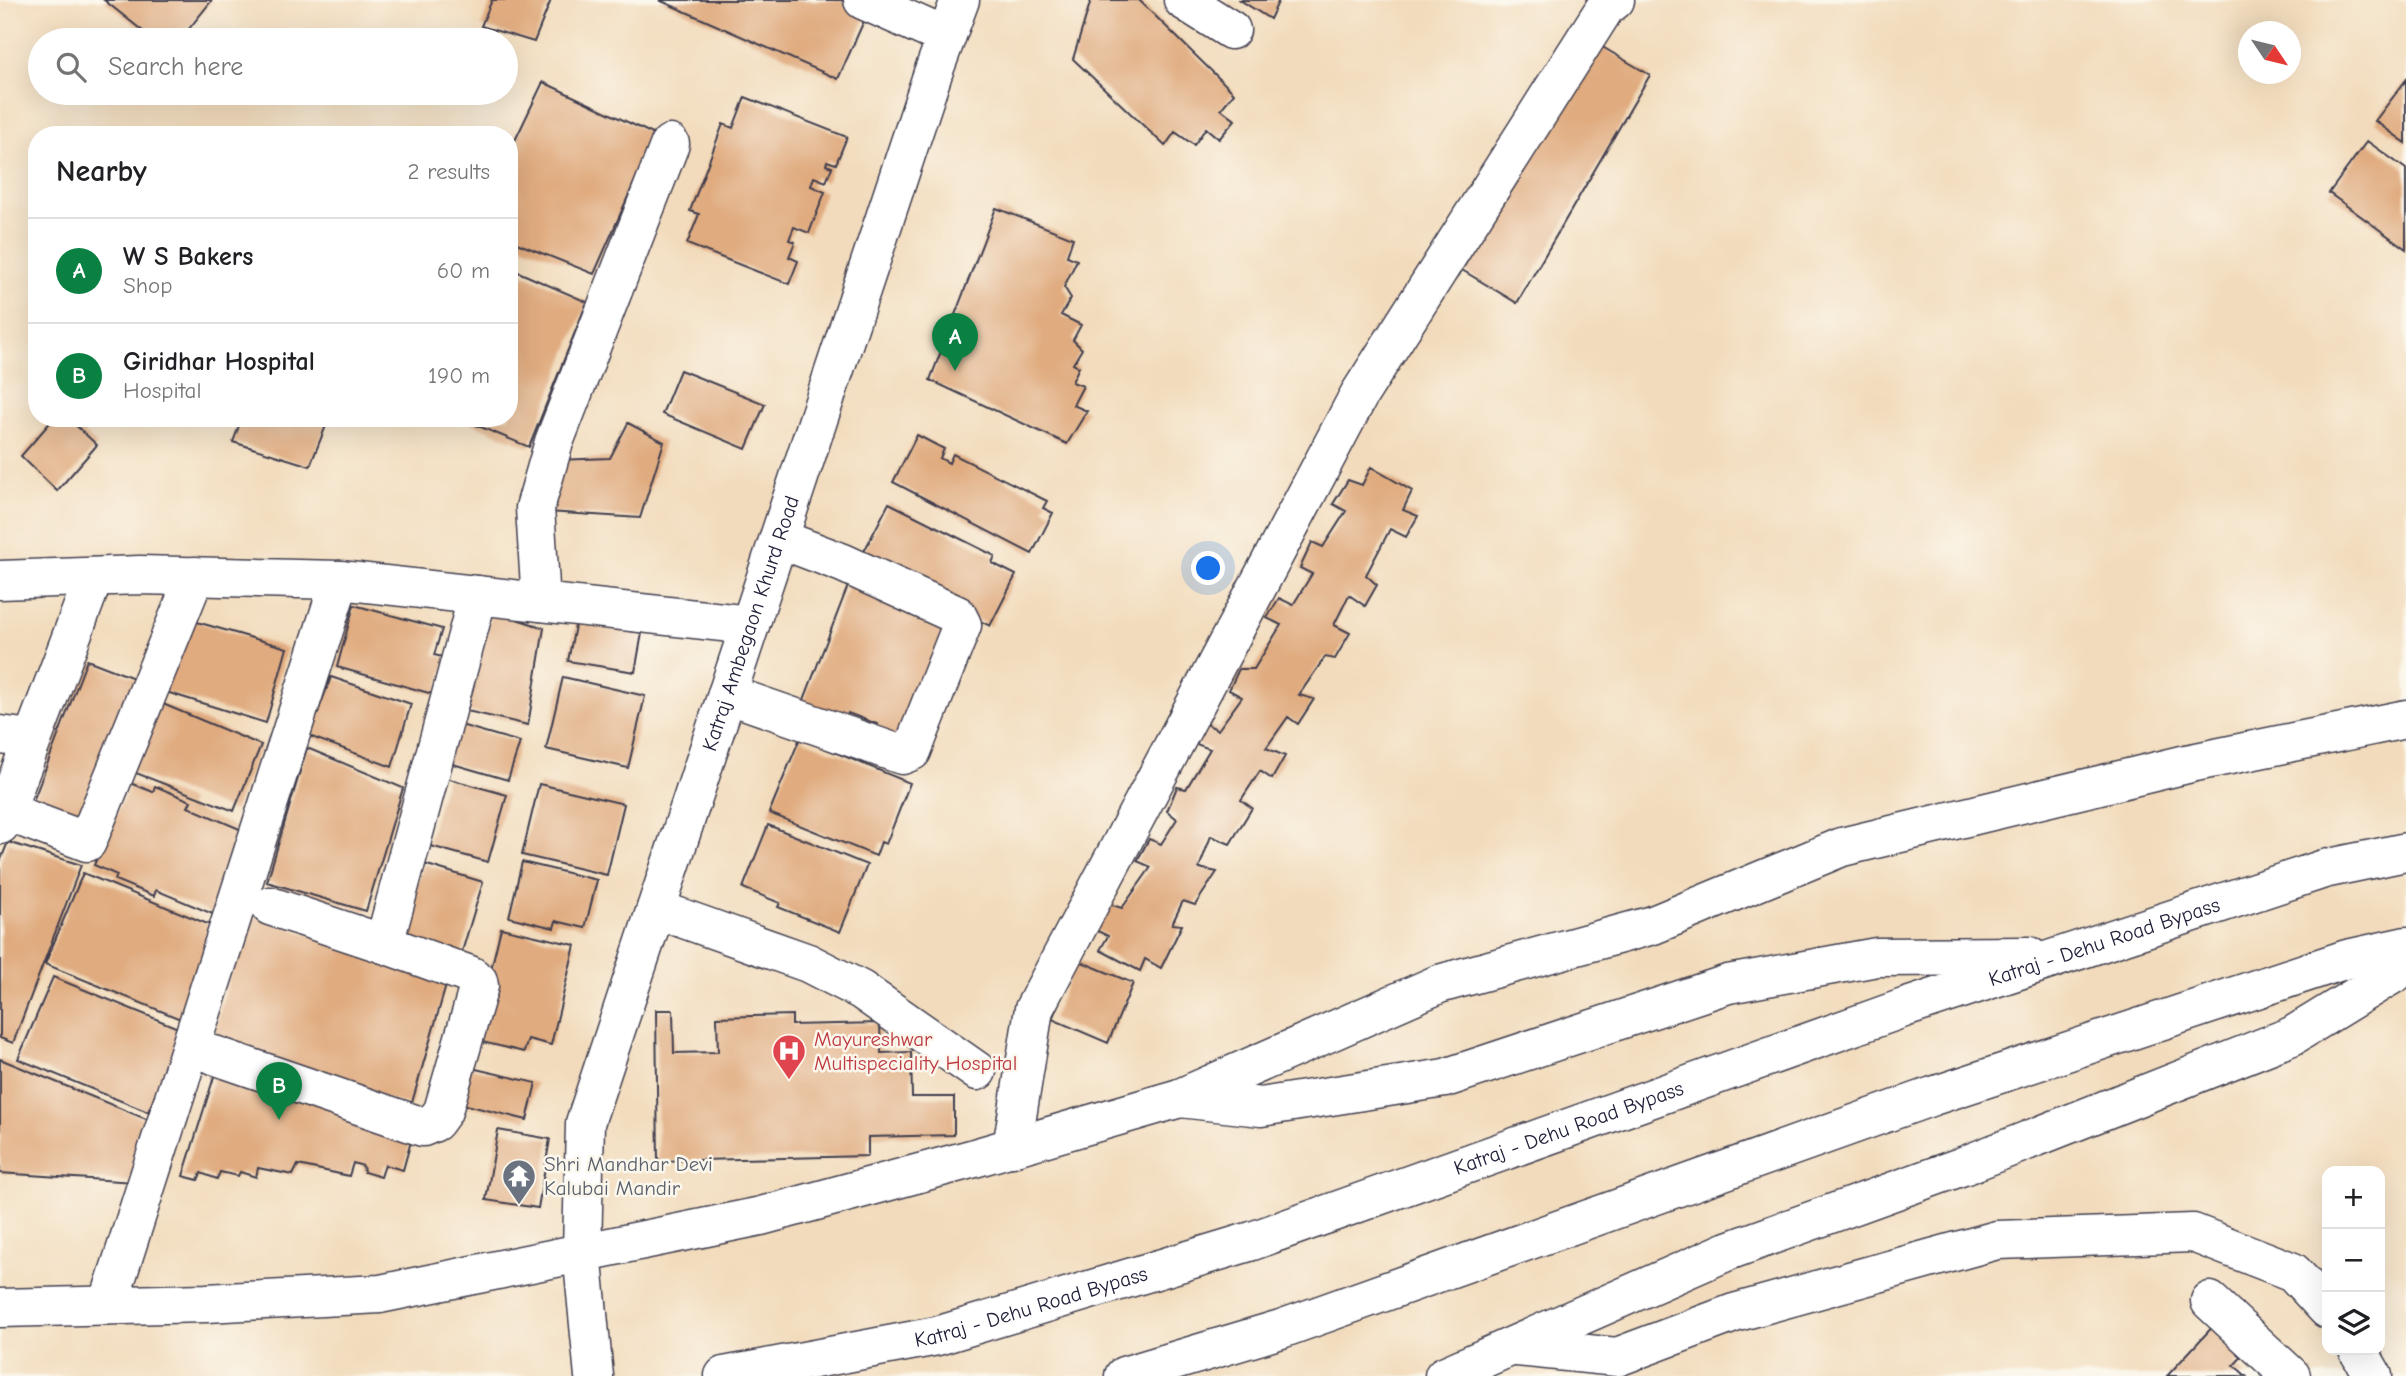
<!DOCTYPE html>
<html lang="en">
<head>
<meta charset="utf-8">
<style>
	:root { --surface:#fff; --page:#f2f2f2; --text:#202124; --muted:#757577; --line:#e0e0e0; --accent:#0b8043 }
	body { margin:0; font-family:"Comic Neue",sans-serif; background:var(--page); color:var(--text) }
	.controls { position:absolute; right:21px; bottom:21px; display:grid; overflow:hidden; border-radius:14px; box-shadow:0 7px 28px #0002 }
	.controls button { width:63px; height:63px; display:grid; place-items:center; padding:0; border:0; border-bottom:2px solid var(--line); background:var(--surface); color:var(--text); font:35px sans-serif }
	.compass { position:absolute; left:2238px; top:21px; width:63px; height:63px; border-radius:50%; background:var(--surface); box-shadow:0 7px 28px #0002; rotate:125deg }
	.you { position:absolute; left:1209px; top:569px; width:24px; height:24px; margin:-18px; border:5px solid #fff; border-radius:50%; background:#1a73e8; box-shadow:0 0 0 10px #1a73e833 }
	.badge { display:grid; place-items:center; width:46px; height:46px; border-radius:50%; background:var(--accent); color:#fff; font-size:23px; font-weight:700 }
	.pin { position:absolute; translate:-50% -58px; filter:drop-shadow(0 2px 4px #0008) }
	.pin::after { content:''; position:absolute; top:37px; width:24px; height:21px; background:inherit; clip-path:polygon(0 0,100% 0,50% 100%) }
	.list { margin:0; padding:0; list-style:none }
	h2 { display:flex; justify-content:space-between; align-items:center; height:91px; margin:0; padding:0 28px; font-size:30px }
	h2 small { font-size:23px; font-weight:400; color:var(--muted) }
	.list li { display:grid; grid-template-columns:46px 1fr auto; gap:21px; align-items:center; box-sizing:border-box; height:105px; padding:0 28px; border-top:2px solid var(--line) }
	.list b { display:block; font-size:26px; white-space:nowrap }
	.list p { margin:0; font-size:23px; white-space:nowrap; color:var(--muted) }
	.list em { font-size:23px; font-style:normal; color:var(--muted) }
	.icon { flex:none; width:38px; height:38px; fill:none; stroke:currentColor; stroke-width:2; stroke-linecap:round; stroke-linejoin:round }
	.map { position:relative; flex:none; width:2406px; height:1376px; overflow:hidden }
	.search { position:absolute; background:var(--surface); box-shadow:0 7px 28px #0002; left:28px; top:28px; width:490px; height:77px; display:flex; align-items:center; gap:18px; box-sizing:border-box; padding:0 24px; border-radius:38px; color:var(--muted); font-size:26px }
	.panel { position:absolute; background:var(--surface); box-shadow:0 7px 28px #0002; left:28px; top:126px; width:490px; height:301px; border-radius:28px }
	.map>svg:first-child { display:block }
</style>
</head>
<body>
<div class="map">
<svg width="2406" height="1376" viewBox="0 0 2406 1376">
	<rect width="100%" height="100%" fill="#fbf7ec"/>
	<filter id="ink" filterUnits="userSpaceOnUse"><feTurbulence type="fractalNoise" baseFrequency=".0143" numOctaves="2"/><feDisplacementMap in="SourceGraphic" scale="14" xChannelSelector="R" yChannelSelector="G"/><feConvolveMatrix kernelMatrix="1 2 1 2 8 2 1 2 1" color-interpolation-filters="sRGB"/></filter>
	<filter id="wash" filterUnits="userSpaceOnUse"><feTurbulence type="fractalNoise" baseFrequency=".00686" numOctaves="4" result="noise"/><feDisplacementMap in="SourceGraphic" scale="28" xChannelSelector="R" yChannelSelector="G"/><feGaussianBlur stdDeviation="1.57" result="paint"/><feColorMatrix in="noise" values="0 0 0 0 0 0 0 0 0 0 0 0 0 0 0 0 0 1.4 0 .05"/><feComposite in="paint" operator="in"/></filter>
	<g filter="url(#wash)">
		<rect width="100%" height="100%" fill="#f2dbbc"/>
		<g id="blocks">
			<!-- building -->
			<path fill="#e0ab7f" d="M104,0H212L180,40H154Z
				M492,0H551L534,42L481,26Z
				M659,0H841L868,12L838,79Z
				M1091,0H1139L1234,93L1221,109L1235,120L1219,139L1206,128L1194,145L1175,132L1165,146L1073,59Z
				M1240,0H1279L1270,19Z
				M1594,42L1650,75L1517,303L1462,270Z
				M2406,80V143L2375,121Z
				M543,82L655,135L594,274L509,240V153Z
				M745,97L847,137L836,164L827,161L826,165L832,167L826,182L814,177L811,186L825,192L809,233L794,227L789,240L795,242L789,257L798,261L789,284L687,244L699,214L690,211L723,124L733,128Z
				M2367,141L2406,169V249L2329,193Z
				M996,208L1073,238L1067,256L1077,260L1064,287L1071,298L1061,315L1081,325L1073,340L1082,349L1073,364L1079,367L1072,382L1083,386L1073,405L1087,411L1067,444L930,380Z
				M509,268L587,302L529,447L459,418H509Z
				M680,370L765,404L746,449L662,414Z
				M54,418H68L97,445L57,491L21,456Z
				M242,418H329L310,466L233,442Z
				M628,423L664,442L640,518L548,512L557,460L610,458Z
				M917,435L944,449L940,458L949,463L953,454L1047,501L1043,508L1053,513L1032,554L893,482Z
				M1371,467L1412,491L1403,510L1418,516L1406,537L1390,529L1366,575L1377,585L1365,606L1349,595L1334,625L1350,633L1335,659L1325,657L1299,695L1314,699L1298,724L1288,717L1266,748L1285,756L1272,779L1260,771L1241,800L1252,808L1230,844L1211,836L1199,868L1217,872L1195,905L1183,901L1172,924L1182,925L1161,968L1145,959L1140,971L1100,950L1108,936L1089,927L1099,901L1122,908L1151,867L1137,861L1149,839L1161,844L1177,819L1167,811L1177,787L1186,789L1210,749L1183,739L1195,718L1218,730L1242,697L1229,690L1239,669H1254L1281,625L1267,618L1279,598L1293,605L1312,574L1300,568L1312,542L1323,547L1346,511L1333,504L1348,480L1362,485Z
				M889,503L995,556L992,563L1016,575L990,626L859,561Z
				M851,578L952,617L911,747L873,732L877,724L848,713L845,721L802,705Z
				M354,605L442,629L434,655L447,658L436,695L337,667Z
				M492,611L544,628L528,725L467,711Z
				M183,618L287,648L266,723L163,691Z
				M576,621L642,633L635,672L568,661Z
				M87,660L147,683L83,825L32,804Z
				M331,677L411,704L392,767L309,736Z
				M563,677L645,696L628,768L546,749Z
				M151,699L261,745L234,811L123,768Z
				M457,724L520,742L508,780L446,762Z
				M800,738L910,783L886,844L881,842L876,856L769,813Z
				M307,748L403,788L366,911L267,882Z
				M446,778L507,795L488,862L427,845Z
				M130,783L153,792L155,786L191,801L188,807L249,833L215,915L156,890L154,896L115,880L117,875L94,865Z
				M539,784L624,804L607,875L522,855Z
				M768,825L867,865L840,932L778,907L780,903L743,888Z
				M8,842L81,865L13,1043L0,1038V862Z
				M522,862L597,880L585,928L556,921L554,928L509,917Z
				M424,864L483,882L461,955L399,935Z
				M83,873L220,929L183,1020L45,964Z
				M248,914L447,982L411,1106L210,1045Z
				M501,928L575,945L551,1045L528,1039L524,1052L474,1040Z
				M1077,960L1133,983L1108,1043L1052,1019Z
				M53,977L183,1030L148,1112L18,1059Z
				M656,1010H673L674,1053L718,1052L717,1017L792,1015V1025L880,1023L881,1053L911,1052L912,1097H954V1135L868,1137V1156L658,1161Z
				M0,1059L156,1123L134,1182L0,1173Z
				M218,1064L413,1134L403,1170L385,1165L381,1177L364,1172L363,1166L353,1163L349,1176L298,1165L293,1175L258,1168L256,1177L240,1172L238,1176L220,1172L217,1179L201,1173L198,1180L183,1176Z
				M467,1067L536,1083L527,1120L458,1103Z
				M498,1130L550,1139L538,1208L486,1200Z
				M2217,1322L2247,1351L2234,1365L2246,1376H2167Z"/>
		</g>
	</g>
	<g filter="url(#ink)">
		<use href="#blocks" fill-opacity="0" stroke="#413e4e" stroke-width="2"/>
		<g fill="none" stroke-linecap="round" stroke-linejoin="round">
			<!-- minor casing -->
			<g stroke="#413e4e" stroke-width="41">
				<g id="minor">
					<path d="M863,0L946,37"/>
					<path d="M1183,0L1231,30"/>
					<path d="M0,580L140,575L340,580L750,625"/>
					<path d="M541,602L535,508L554,442L670,144"/>
					<path d="M727,694L902,755L912,751L962,625L957,615L843,563L780,539"/>
					<path d="M0,735L32,739"/>
					<path d="M5,811L87,842L195,576"/>
					<path d="M0,825L94,577"/>
					<path d="M270,906L384,944L478,595"/>
					<path d="M656,909L808,963L861,990L977,1071"/>
					<path d="M214,1055L423,1127L435,1122L443,1111L479,986L478,981L470,975L384,944"/>
					<path d="M1012,1148L1034,1009L1359,395L1605,8L1615,0"/>
					<path d="M2210,1301L2291,1376"/>
					<path d="M108,1305L340,580"/>
					<path d="M0,1308L206,1303L380,1294L761,1216L971,1159L1180,1098L1439,984L1653,925L1842,847L2191,763L2406,719"/>
					<path d="M1517,1347L1617,1357L1734,1313L1997,1240L2193,1233L2293,1272L2327,1309"/>
					<path d="M2358,1350L2373,1376"/>
					<path id="s1" d="M594,1376L582,1252L585,1123L933,73L960,0"/>
					<path d="M1444,1376L1728,1251L1963,1166L2292,1036L2406,966"/>
				</g>
			</g>
			<!-- highway casing -->
			<g stroke="#413e4e" stroke-width="41">
				<g id="highway">
					<path d="M1180,1098L1261,1107L1445,1078L1728,984L1877,957L2029,956"/>
					<path id="s2" d="M724,1376L937,1336L1252,1241L1904,1008L2324,869L2406,852"/>
					<path d="M1124,1376L1281,1329L1933,1096L2347,959L2406,946"/>
				</g>
			</g>
			<!-- minor -->
			<use href="#minor" stroke="#fff" stroke-width="38"/>
			<!-- highway -->
			<use href="#highway" stroke="#fff" stroke-width="38"/>
		</g>
	</g>
	<!-- icons -->
	<defs>
		<g id="hospital-pin" transform="scale(1.75)"><path d="M0 17L-7.5 6A9.5 9.5 0 1 1 7.5 6Z" fill="#e0444e" stroke="#fbf7ec"/><path d="M-5-5h3v3.5h4V-5h3V5h-3V1.5h-4V5h-3Z" fill="#fff"/></g>
		<g id="temple-pin" transform="scale(1.75)"><path d="M0 17L-7.5 6A9.5 9.5 0 1 1 7.5 6Z" fill="#6b7280" stroke="#fbf7ec"/><path d="M0-6L5-2H3V0L6.5 2.5H4V6H1.5V3h-3V6H-4V2.5H-6.5L-3 0V-2H-5Z" fill="#fff"/></g>
	</defs>
	<g fill-rule="evenodd">
		<use href="#hospital-pin" x="789" y="1051"/>
		<use href="#temple-pin" x="519" y="1176"/>
	</g>
	<g text-anchor="middle" dominant-baseline="central" stroke-width="5" stroke-linejoin="round" paint-order="stroke">
		<!-- street labels -->
		<g font-size="21" fill="#22223b" stroke="#fbf7ec">
			<text stroke="none"><textPath href="#s1" startOffset="780">Katraj Ambegaon Khurd Road</textPath></text>
			<text stroke="none"><textPath href="#s2" startOffset="1449">Katraj - Dehu Road Bypass</textPath></text>
			<text stroke="none"><textPath href="#s2" startOffset="882">Katraj - Dehu Road Bypass</textPath></text>
			<text stroke="none"><textPath href="#s2" startOffset="315">Katraj - Dehu Road Bypass</textPath></text>
		</g>
		<!-- health labels -->
		<g font-size="21" fill="#be3a42" stroke="#fbf7ec" text-anchor="start">
			<text x="814" y="1039">Mayureshwar<tspan x="814" dy="24">Multispeciality Hospital</tspan></text>
		</g>
		<!-- worship labels -->
		<g font-size="21" fill="#5b616d" stroke="#fbf7ec" text-anchor="start">
			<text x="544" y="1164">Shri Mandhar Devi<tspan x="544" dy="24">Kalubai Mandir</tspan></text>
		</g>
	</g>
</svg>
<div class="controls">
<button>+</button>
<button>−</button>
<button><svg class="icon" aria-label="layers" viewBox="0 0 24 24"><path d="M12 4l9 5-9 5-9-5zM3 14l9 5 9-5"/></svg></button>
</div>
<svg class="compass" viewBox="-18 -18 36 36"><path d="M0-13l5 13h-10z" fill="#e53935"/><path d="M0 13l5-13h-10z" fill="#757577"/></svg>
<div class="you"></div>
<div class="pin badge" style="left:955px;top:371px">A</div>
<div class="pin badge" style="left:279px;top:1120px">B</div>
<div class="search"><svg class="icon" aria-label="search" viewBox="0 0 24 24"><circle cx="10" cy="10" r="6"/><path d="M15 15l6 6"/></svg>Search here</div>
<section class="panel">
<h2>Nearby<small>2 results</small></h2>
<ul class="list">
<li><span class="badge">A</span><div><b>W S Bakers</b><p>Shop</p></div><em>60 m</em></li>
<li><span class="badge">B</span><div><b>Giridhar Hospital</b><p>Hospital</p></div><em>190 m</em></li>
</ul>
</section>
</div>
</body>
</html>
